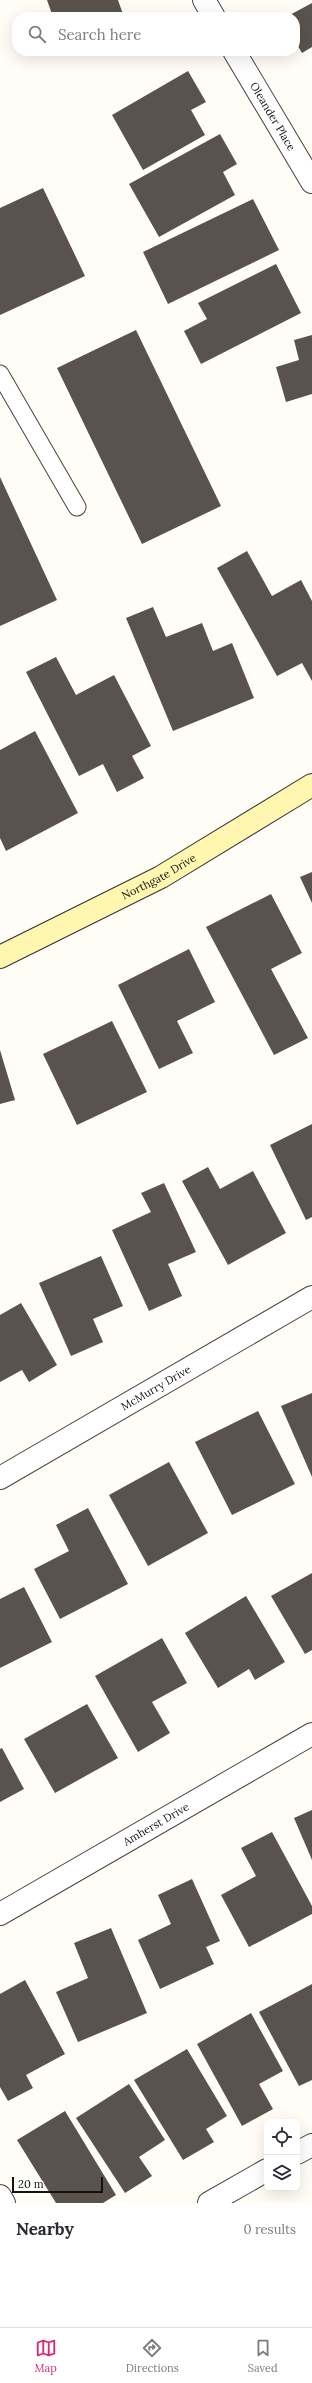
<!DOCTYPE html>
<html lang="en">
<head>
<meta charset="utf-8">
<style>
	:root { --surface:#fff; --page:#f7f7f7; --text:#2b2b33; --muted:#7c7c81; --line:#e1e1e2; --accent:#db2777 }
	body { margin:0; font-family:Lora,serif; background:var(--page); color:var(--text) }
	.controls { position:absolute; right:12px; bottom:12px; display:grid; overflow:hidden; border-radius:8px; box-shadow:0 4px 16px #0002 }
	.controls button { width:36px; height:36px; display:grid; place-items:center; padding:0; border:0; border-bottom:1px solid var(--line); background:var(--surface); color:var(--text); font:20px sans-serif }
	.scale { position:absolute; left:12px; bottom:10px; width:91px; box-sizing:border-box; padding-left:4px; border:2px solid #111; border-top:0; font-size:11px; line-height:14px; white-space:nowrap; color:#111; -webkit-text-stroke:3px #fff; paint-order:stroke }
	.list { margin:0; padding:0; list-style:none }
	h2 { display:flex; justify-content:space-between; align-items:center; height:52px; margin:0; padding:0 16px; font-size:17px }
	h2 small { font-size:13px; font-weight:400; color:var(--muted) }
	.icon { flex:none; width:22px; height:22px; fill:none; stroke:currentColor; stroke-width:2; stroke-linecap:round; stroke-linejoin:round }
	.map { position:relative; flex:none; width:312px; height:2203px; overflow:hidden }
	.search { position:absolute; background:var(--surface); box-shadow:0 4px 16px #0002; left:12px; right:12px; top:12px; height:44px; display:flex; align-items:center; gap:10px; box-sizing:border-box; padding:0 14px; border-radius:16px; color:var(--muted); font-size:15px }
	.sheet { height:124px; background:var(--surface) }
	nav { display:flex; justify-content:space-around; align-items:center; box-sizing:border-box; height:56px; border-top:1px solid var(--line); background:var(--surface); font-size:11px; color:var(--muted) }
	nav a { display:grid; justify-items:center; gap:2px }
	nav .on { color:var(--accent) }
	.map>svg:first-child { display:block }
</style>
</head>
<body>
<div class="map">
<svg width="312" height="2203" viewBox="0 0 312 2203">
	<rect width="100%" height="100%" fill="#fffdf5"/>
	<!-- building -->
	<path fill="#5a524d" d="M47,0H118L124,17H53Z
		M312,3V47L302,53L295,41V17H286Z
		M188,71L206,102L191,110L205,135L143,170L112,115Z
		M220,134L237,164L223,172L235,195L159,237L129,184Z
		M43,188L85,276L0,315V208Z
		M253,199L279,250L168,304L143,252Z
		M276,264L301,313L201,364L184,331L207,319L198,303Z
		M136,330L221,506L142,544L57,368Z
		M312,335V394L286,402L276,367L299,360L294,340Z
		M0,477L57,600L0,626Z
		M247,551L272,596L301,580L312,601V681L302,663L277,676L217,568Z
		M153,607L166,637L202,623L213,651L232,643L254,698L173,731L126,618Z
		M56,657L76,695L114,675L151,746L132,756L144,778L117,792L103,764L79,776L26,672Z
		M35,731L78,813L6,851L0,838V750Z
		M312,872V903L300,877Z
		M271,894L302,953L271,969L308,1038L274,1055L206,927Z
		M189,949L215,1002L177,1021L193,1053L159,1069L118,985Z
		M112,1021L147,1092L77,1125L43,1054Z
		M0,1050L15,1100L0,1104Z
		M312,1124V1217L306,1220L270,1145Z
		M208,1167L220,1189L253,1171L286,1233L228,1265L182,1181Z
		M164,1183L196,1252L168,1264L182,1296L149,1311L112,1230L151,1212L141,1193Z
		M101,1256L123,1306L93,1319L103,1342L71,1356L39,1283Z
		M21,1303L57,1365L29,1382L22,1370L0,1382V1315Z
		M312,1393V1477L281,1406Z
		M258,1411L295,1484L232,1515L195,1442Z
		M169,1462L208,1533L148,1566L109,1495Z
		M88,1508L128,1584L60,1619L34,1569L69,1551L56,1525Z
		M312,1573V1650L305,1654L271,1596Z
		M24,1587L52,1642L0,1668V1599Z
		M246,1596L285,1662L255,1680L249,1669L218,1688L185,1633Z
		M162,1638L187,1683L152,1702L170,1733L138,1752L95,1676Z
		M87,1704L118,1758L55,1793L24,1739Z
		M2,1748L24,1789L0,1802V1749Z
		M312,1810V1860L294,1818Z
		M272,1832L312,1906V1914L249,1947L221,1895L256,1876L241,1848Z
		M192,1879L220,1941L206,1947L214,1964L160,1989L138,1940L171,1924L158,1895Z
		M111,1928L147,2013L78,2042L56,1992L88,1978L74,1943Z
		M25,1980L65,2054L26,2075L33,2088L8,2101L0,2087V1994Z
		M312,1984V2080L299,2086L259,2012Z
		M251,2013L283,2071L259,2084L273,2109L242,2126L197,2044Z
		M187,2049L227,2116L206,2129L214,2142L183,2160L134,2080Z
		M129,2084L165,2140L139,2157L152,2176L125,2193L76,2118Z
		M65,2111L116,2195L103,2203H56L17,2140Z"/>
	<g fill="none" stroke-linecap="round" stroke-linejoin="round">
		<!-- lane casing -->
		<g stroke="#444" stroke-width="19">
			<path id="lane" d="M0,374L77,507"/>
		</g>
		<!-- street casing -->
		<g stroke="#444" stroke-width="24">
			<g id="street">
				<path d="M204,0L214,17"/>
				<path id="s1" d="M234,51L312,182"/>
				<path id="s2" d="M0,1478L312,1297"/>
				<path id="s3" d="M0,1914L312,1734"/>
				<path d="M297,2153L312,2145"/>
				<path d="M0,2196L4,2203"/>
				<path d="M209,2203L267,2170"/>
			</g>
		</g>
		<!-- secondary casing -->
		<g stroke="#333" stroke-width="24">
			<g id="secondary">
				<path id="s4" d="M0,957L161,877L312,785"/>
			</g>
		</g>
		<!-- lane -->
		<use href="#lane" stroke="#fff" stroke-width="17"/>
		<!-- street -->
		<use href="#street" stroke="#fff" stroke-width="22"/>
		<!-- secondary -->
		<use href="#secondary" stroke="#fff6b0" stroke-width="22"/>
	</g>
	<g text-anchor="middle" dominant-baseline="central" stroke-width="4" stroke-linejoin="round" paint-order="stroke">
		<!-- street labels -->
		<g font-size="11" fill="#111" stroke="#fff">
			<text stroke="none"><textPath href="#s1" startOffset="76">Oleander Place</textPath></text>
			<text stroke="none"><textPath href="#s4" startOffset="178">Northgate Drive</textPath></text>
			<text stroke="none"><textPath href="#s2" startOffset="180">McMurry Drive</textPath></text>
			<text stroke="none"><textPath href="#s3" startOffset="180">Amherst Drive</textPath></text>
		</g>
	</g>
</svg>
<div class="controls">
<button><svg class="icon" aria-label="locate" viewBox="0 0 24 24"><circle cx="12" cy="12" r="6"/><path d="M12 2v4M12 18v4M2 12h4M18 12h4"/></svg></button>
<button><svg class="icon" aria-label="layers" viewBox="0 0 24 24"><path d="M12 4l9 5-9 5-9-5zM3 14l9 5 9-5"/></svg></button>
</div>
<div class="scale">20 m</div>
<div class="search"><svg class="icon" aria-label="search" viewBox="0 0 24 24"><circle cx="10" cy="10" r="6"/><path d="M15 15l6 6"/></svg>Search here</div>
</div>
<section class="sheet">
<h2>Nearby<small>0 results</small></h2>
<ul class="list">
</ul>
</section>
<nav>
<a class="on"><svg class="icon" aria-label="map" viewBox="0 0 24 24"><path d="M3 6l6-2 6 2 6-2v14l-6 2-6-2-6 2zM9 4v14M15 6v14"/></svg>Map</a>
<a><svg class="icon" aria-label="directions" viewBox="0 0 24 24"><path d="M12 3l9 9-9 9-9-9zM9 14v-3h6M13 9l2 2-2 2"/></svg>Directions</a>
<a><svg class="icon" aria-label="saved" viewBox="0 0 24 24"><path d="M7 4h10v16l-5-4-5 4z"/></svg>Saved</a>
</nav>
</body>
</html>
